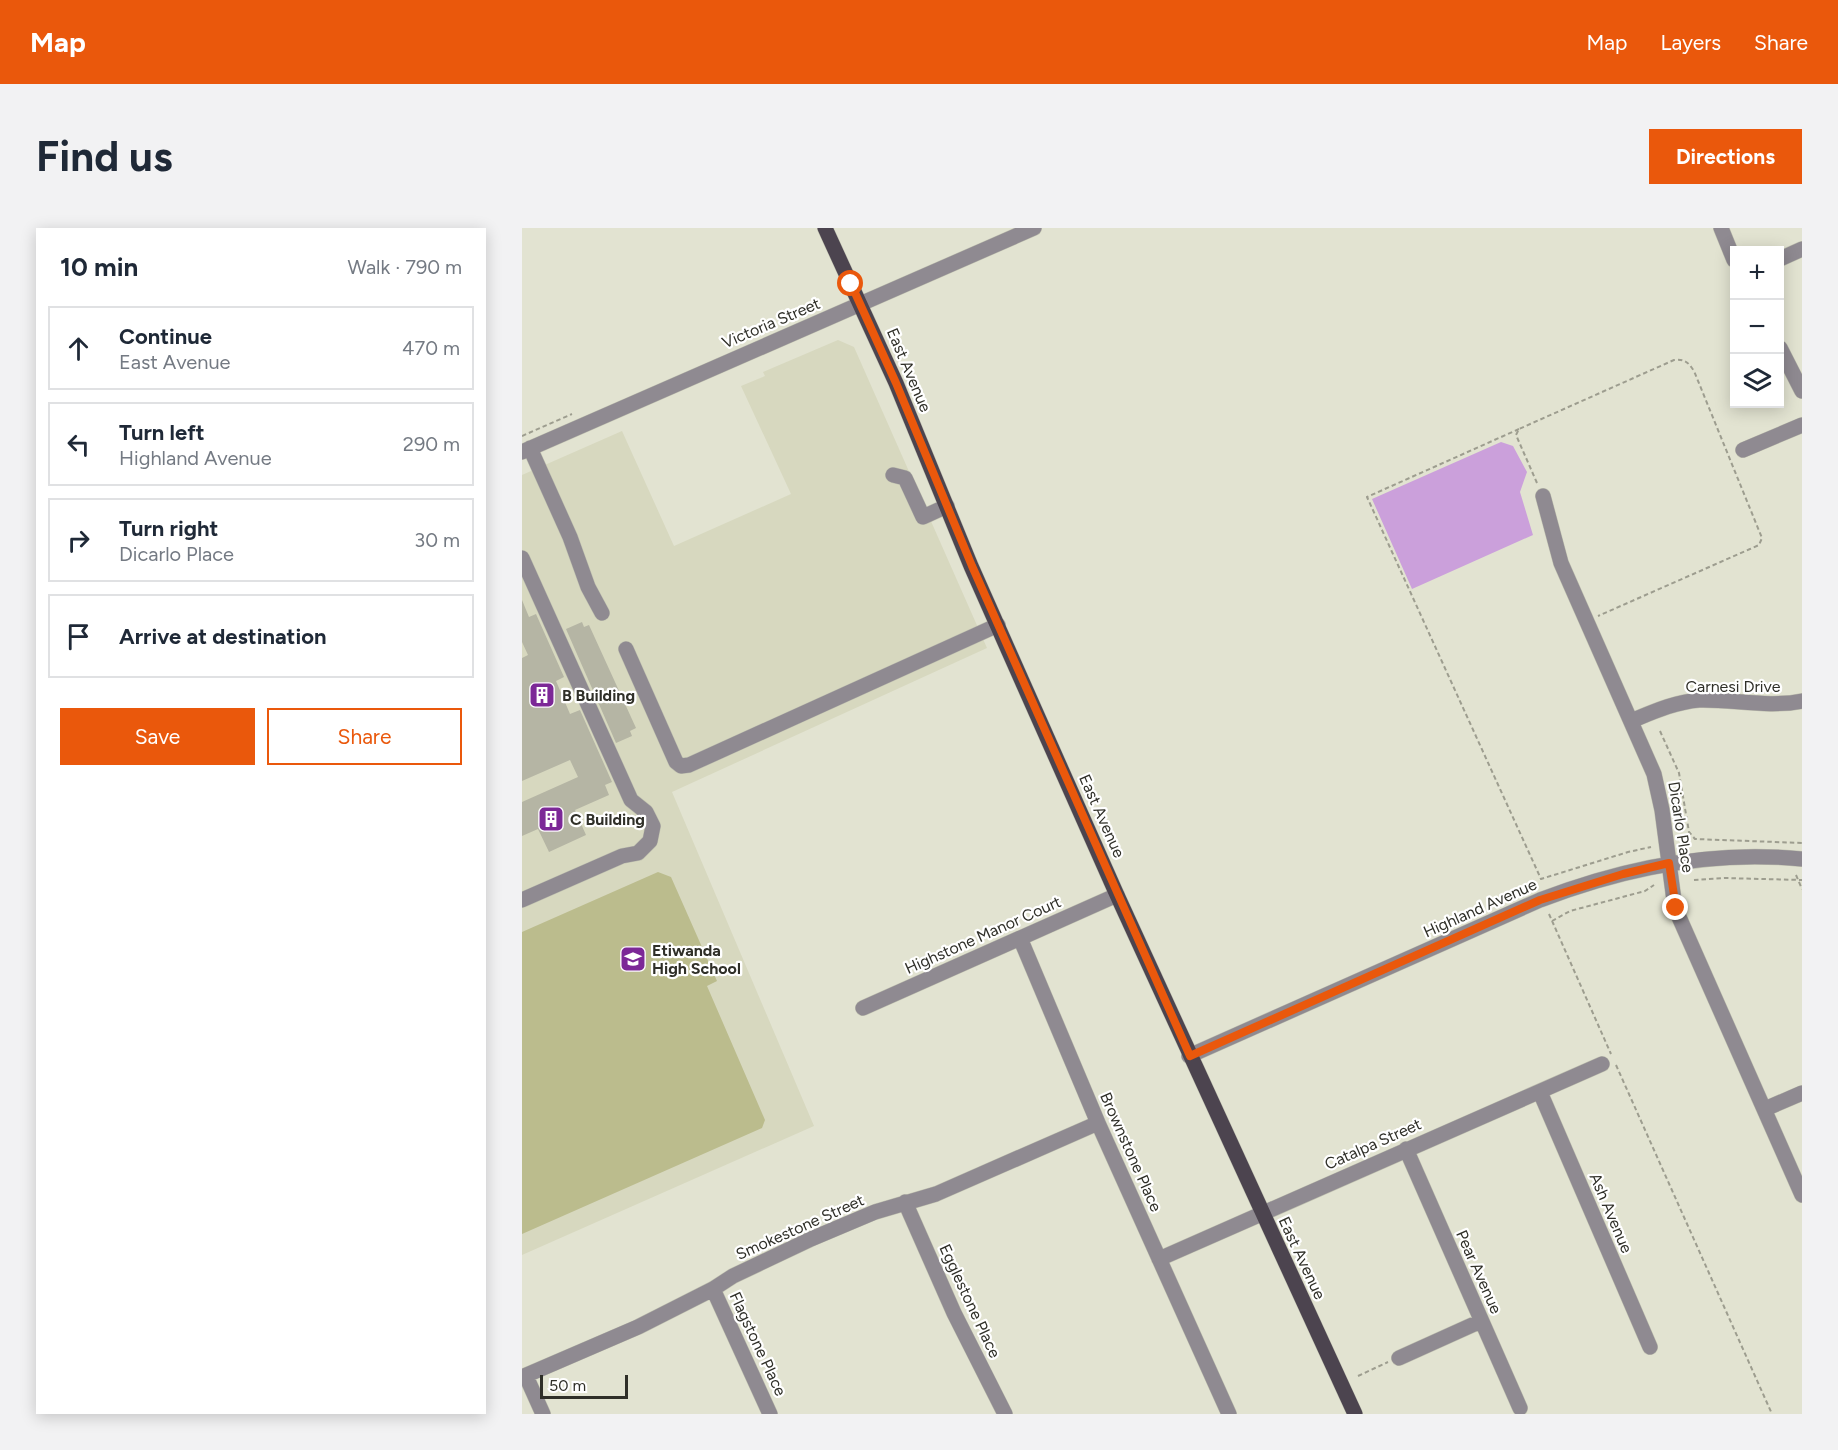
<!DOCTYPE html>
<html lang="en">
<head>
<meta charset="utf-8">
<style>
	:root { --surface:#fff; --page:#f2f2f3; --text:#1f2937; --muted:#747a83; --line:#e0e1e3; --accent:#ea580c }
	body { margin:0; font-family:Figtree,sans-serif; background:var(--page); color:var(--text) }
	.controls { position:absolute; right:18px; top:18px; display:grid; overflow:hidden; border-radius:0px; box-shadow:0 3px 15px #0003 }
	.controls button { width:54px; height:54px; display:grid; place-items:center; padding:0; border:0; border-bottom:2px solid var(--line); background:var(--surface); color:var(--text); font:30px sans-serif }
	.scale { position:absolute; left:18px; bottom:15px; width:88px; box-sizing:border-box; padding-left:6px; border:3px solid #2f2f28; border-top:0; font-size:16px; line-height:21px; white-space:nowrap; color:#2f2f28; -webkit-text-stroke:4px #fff; paint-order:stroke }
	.stop { position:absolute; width:18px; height:18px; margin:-14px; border:4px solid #ea580c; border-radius:50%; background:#fff }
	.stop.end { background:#ea580c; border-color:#fff; box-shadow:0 2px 6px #0008 }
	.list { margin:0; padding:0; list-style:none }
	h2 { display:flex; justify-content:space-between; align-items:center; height:78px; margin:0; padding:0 24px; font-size:26px }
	h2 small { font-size:20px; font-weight:400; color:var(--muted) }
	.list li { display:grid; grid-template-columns:39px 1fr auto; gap:18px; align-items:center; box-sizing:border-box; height:84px; margin:0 12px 12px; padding:0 12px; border:2px solid var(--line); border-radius:0px }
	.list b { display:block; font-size:22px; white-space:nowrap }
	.list p { margin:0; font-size:20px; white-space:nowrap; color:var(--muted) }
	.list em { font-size:20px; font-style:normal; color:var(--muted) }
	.actions { display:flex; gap:12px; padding:18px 24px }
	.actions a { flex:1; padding:14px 0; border:2px solid var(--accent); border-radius:0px; text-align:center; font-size:21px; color:var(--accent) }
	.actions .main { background:var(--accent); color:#fff }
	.icon { flex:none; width:33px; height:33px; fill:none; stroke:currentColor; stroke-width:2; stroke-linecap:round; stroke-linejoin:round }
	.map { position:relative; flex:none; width:1280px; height:1186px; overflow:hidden; border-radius:0px }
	header { display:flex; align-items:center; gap:36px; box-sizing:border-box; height:84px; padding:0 30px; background:var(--accent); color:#fff }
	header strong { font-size:28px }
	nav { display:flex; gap:33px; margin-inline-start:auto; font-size:21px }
	.intro { display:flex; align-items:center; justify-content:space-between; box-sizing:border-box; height:144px; padding:0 36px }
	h1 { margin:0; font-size:42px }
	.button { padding:15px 27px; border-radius:0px; background:var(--accent); color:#fff; font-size:21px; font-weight:700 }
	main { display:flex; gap:36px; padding:0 36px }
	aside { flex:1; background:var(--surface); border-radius:0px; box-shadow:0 3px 15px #0003 }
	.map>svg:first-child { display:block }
</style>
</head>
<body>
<header>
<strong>Map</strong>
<nav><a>Map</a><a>Layers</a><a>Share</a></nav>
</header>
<div class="intro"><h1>Find us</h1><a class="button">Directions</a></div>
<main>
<aside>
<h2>10 min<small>Walk · 790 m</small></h2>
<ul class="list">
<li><svg class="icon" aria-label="ahead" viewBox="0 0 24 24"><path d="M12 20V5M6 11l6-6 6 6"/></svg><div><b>Continue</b><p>East Avenue</p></div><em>470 m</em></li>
<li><svg class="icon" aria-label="left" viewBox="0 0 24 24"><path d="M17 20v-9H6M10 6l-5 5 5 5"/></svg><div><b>Turn left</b><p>Highland Avenue</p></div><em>290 m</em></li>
<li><svg class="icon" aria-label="right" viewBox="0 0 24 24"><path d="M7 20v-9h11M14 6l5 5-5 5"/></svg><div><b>Turn right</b><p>Dicarlo Place</p></div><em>30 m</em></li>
<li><svg class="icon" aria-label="arrive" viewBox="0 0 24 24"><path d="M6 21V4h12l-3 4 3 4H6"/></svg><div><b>Arrive at destination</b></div></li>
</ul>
<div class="actions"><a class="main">Save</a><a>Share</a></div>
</aside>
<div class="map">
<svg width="1280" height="1186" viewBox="0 0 1280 1186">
	<rect width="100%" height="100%" fill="#e2e3d1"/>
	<!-- built -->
	<path fill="#d7d8bf" d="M316,112L332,119L465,420L150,564L292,898L0,1027V247L100,203L152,318L269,266L219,158L243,148L241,144Z"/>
	<!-- green -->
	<path fill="#bbbc8d" d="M136,644L149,649L195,753L185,758L243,892L240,900L0,1006V704Z"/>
	<!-- water -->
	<path fill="#cba0db" d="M979,214L991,218L1005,244L998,264L1011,307L890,361L850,271Z"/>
	<!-- building -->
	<path fill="#b5b5a4" d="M0,372L7,389L14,386L42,449L34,453L48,486L58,482L90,554L83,557L87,567L53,582L64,607L27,624L16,601L0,608V574L56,549L48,532L0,553V430L6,427L0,414Z
		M60,394L62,399L67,397L114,500L108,503L110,508L94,515L44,401Z"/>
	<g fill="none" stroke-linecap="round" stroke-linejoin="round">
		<!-- minor casing -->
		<g stroke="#bebfaf" stroke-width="16">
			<path id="minor" d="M1199,0L1212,32
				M1258,31L1280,21
				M1258,120L1280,163
				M8,220L48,309L66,359L80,385
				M1221,222L1280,197
				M0,224L512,0
				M371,247L383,250L401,289L425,278
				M1021,268L1039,335L1132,546L1140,582L1153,680L1280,967
				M0,330L109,572L124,584L131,598L128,613L116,625L100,628L0,672
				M104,421L154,534L159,538L167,537L476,397
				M1109,493C1131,484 1153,474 1177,472C1211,471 1246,480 1280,473
				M498,710L576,895L707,1186
				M341,780L595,667
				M667,828L1018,672C1101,640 1191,622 1280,631
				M1018,864L1128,1119
				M1243,881L1280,865
				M884,921L998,1180
				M383,974L432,1085L483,1186
				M637,1031L1080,836
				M191,1061L248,1186
				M877,1130L959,1093
				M4,1148L21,1186
				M0,1149L116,1099L191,1061L211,1048L289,1011L353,984L414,966L576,895"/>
		</g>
		<!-- major casing -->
		<g stroke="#bebfaf" stroke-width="16">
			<path id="major" d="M303,0L374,155L449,338L595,667L833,1186"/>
		</g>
		<!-- path -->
		<path stroke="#9d9d8f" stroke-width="2" stroke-dasharray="4.5 3" stroke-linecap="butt" d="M997,201L845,269L1019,651L1106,624L1129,619
			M0,208L50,186
			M1015,255L994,207L997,201L1152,132C1163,131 1166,134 1172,143L1240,310L1237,317L1228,321L1076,388
			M1138,503L1157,545L1167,604L1173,611L1280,615
			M1274,647L1280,661
			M1172,652L1202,650L1280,652
			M1027,686L1089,826
			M1030,693L1048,683L1123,663L1132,657
			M1094,837L1250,1186
			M836,1148L866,1134"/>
		<!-- minor -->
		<use href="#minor" stroke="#8f8a91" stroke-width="15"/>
		<!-- major -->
		<use href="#major" stroke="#4c444f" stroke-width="15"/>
	</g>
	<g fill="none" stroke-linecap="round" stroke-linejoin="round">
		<!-- route -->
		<path stroke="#ea580c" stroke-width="8" d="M329,56L374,155L450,338L668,828L1018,672L1101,646L1147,635L1154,680"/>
	</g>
	<!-- icons -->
	<defs>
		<g id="building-square" transform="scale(1.35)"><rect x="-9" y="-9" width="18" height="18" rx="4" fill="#7c2897" stroke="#fff"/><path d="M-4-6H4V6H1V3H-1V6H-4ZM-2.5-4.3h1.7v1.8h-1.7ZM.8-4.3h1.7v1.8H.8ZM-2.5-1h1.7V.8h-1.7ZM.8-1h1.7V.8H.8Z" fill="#fff"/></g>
		<g id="school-square" transform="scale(1.35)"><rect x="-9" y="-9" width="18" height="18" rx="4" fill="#7c2897" stroke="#fff"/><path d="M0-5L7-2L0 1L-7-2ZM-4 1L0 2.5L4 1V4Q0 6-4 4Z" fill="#fff"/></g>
	</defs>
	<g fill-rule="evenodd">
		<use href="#building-square" x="20" y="467"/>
		<use href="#building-square" x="29" y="591"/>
		<use href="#school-square" x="111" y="731"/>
	</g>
	<g text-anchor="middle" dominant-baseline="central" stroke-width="4.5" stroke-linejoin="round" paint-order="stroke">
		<!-- street labels -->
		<g font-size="16" fill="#2f2f28" stroke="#fff">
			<text transform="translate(249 95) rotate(-23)">Victoria Street</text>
			<text transform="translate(387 142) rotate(67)">East Avenue</text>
			<text x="1211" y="458">Carnesi Drive</text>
			<text transform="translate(580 588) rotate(66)">East Avenue</text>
			<text transform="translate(1159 599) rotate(81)">Dicarlo Place</text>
			<text transform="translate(958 680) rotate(-24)">Highland Avenue</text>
			<text transform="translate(461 707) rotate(-24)">Highstone Manor Court</text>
			<text transform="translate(851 916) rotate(-24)">Catalpa Street</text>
			<text transform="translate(609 924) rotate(66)">Brownstone Place</text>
			<text transform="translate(1089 985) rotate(67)">Ash Avenue</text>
			<text transform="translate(278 999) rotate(-24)">Smokestone Street</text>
			<text transform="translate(780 1030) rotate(65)">East Avenue</text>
			<text transform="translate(957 1044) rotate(66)">Pear Avenue</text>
			<text transform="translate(448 1073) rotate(65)">Egglestone Place</text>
			<text transform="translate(236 1116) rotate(65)">Flagstone Place</text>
		</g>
		<!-- poi labels -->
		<g font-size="16" font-weight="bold" fill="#2f2f28" stroke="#fff" text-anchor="start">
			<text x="40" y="467">B Building</text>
			<text x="48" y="591">C Building</text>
			<text x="130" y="722">Etiwanda<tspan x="130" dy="18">High School</tspan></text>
		</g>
	</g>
</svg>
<div class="controls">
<button>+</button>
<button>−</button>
<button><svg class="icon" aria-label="layers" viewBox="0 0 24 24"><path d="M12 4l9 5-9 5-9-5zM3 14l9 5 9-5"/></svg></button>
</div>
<div class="scale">50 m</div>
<div class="stop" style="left:329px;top:56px"></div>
<div class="stop end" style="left:1154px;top:680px"></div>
</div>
</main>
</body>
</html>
